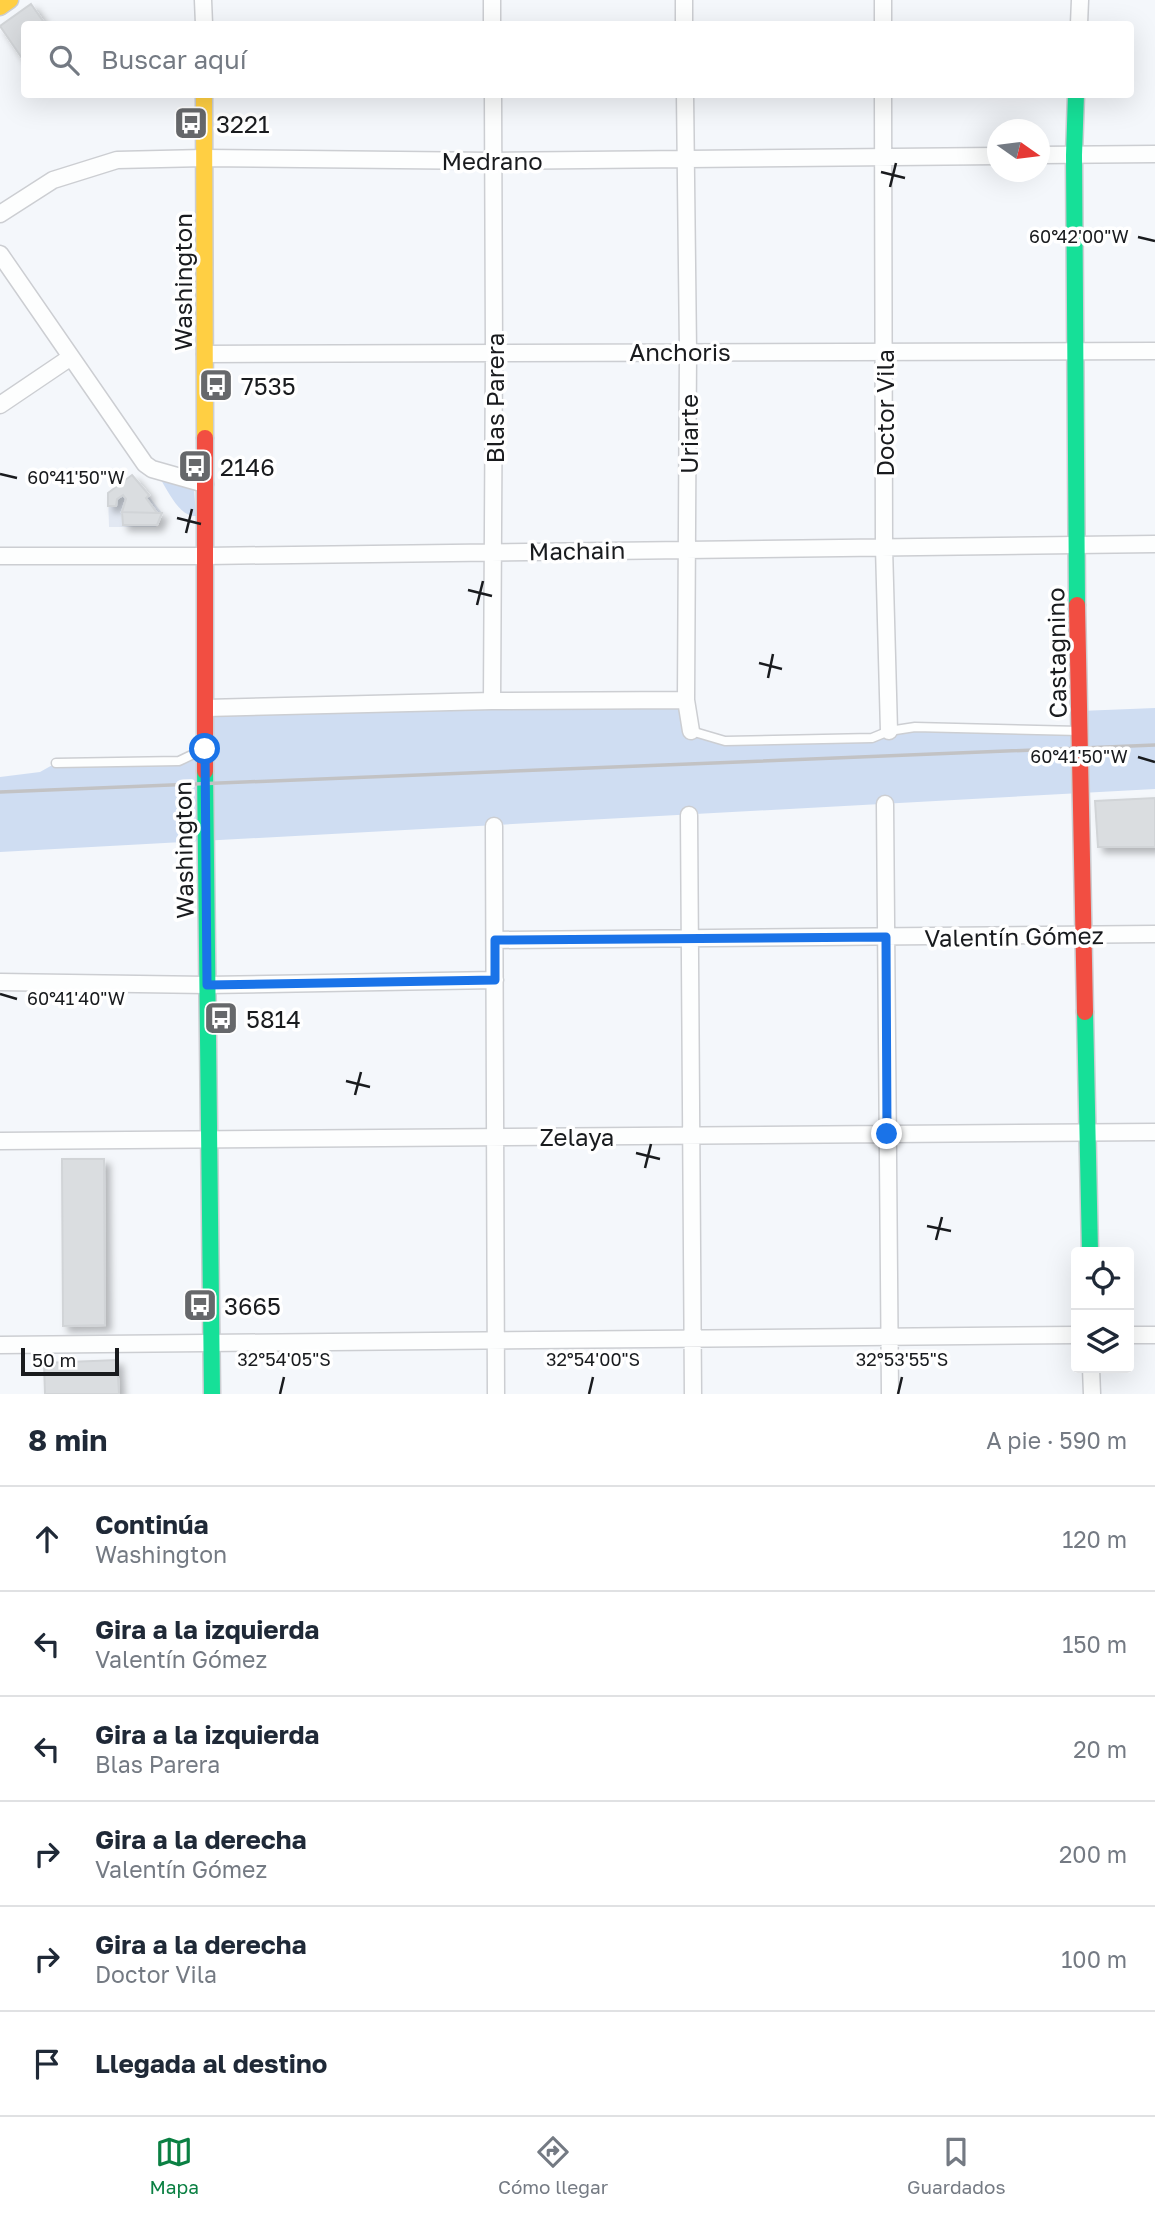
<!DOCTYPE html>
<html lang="es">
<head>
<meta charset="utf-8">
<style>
	:root { --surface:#fff; --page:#f6f6f7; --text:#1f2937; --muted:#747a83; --line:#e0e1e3; --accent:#0b8043 }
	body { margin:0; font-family:"Golos Text",sans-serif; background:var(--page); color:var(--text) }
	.controls { position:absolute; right:21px; bottom:21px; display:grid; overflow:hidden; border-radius:7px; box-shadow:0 7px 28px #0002 }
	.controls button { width:63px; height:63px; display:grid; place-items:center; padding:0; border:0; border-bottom:2px solid var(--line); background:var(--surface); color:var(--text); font:35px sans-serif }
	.compass { position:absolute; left:987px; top:119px; width:63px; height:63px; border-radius:50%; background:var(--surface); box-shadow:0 7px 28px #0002; rotate:104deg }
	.scale { position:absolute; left:21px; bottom:18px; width:98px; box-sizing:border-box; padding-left:7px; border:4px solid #191b1e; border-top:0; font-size:19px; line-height:24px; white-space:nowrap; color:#191b1e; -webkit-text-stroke:5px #fff; paint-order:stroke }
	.stop { position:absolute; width:21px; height:21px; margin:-16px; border:5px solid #1a73e8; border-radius:50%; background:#fff }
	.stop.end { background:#1a73e8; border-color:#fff; box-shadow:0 2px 7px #0008 }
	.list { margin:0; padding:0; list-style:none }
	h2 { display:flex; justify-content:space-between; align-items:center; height:91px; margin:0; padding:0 28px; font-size:30px }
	h2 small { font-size:23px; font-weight:400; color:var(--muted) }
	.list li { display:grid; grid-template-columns:46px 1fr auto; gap:21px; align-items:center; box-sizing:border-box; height:105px; padding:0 28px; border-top:2px solid var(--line) }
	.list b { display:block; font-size:26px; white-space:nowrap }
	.list p { margin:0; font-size:23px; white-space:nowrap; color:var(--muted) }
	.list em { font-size:23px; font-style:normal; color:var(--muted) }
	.icon { flex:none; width:38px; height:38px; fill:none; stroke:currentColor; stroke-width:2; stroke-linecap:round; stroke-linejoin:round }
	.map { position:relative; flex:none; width:1155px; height:1394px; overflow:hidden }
	.search { position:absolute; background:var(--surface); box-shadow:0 7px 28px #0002; left:21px; right:21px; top:21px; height:77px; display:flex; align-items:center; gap:18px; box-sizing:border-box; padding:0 24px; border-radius:7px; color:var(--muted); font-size:26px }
	.sheet { height:721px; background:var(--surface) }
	nav { display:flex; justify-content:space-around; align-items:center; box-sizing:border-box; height:98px; border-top:2px solid var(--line); background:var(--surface); font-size:19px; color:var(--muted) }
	nav a { display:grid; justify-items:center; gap:4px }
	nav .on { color:var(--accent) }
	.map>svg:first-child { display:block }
</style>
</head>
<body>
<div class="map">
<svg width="1155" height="1394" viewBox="0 0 1155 1394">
	<defs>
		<filter id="shadow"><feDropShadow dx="5.5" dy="5.5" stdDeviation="3.5" flood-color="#0004"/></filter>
	</defs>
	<rect width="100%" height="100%" fill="#f4f7fb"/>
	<!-- built -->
	<path fill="#e2e8f2" d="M132,475L162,513L156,527H109L108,493Z"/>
	<!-- green -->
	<path fill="#cfddf2" d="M162,478L194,488L196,516C180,517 169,493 161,480Z
		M686,700L691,731L725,741L872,738L915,727L1079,731L1080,711L1155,708V789L0,852V777L40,772L56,763L179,761L205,749L206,708Z"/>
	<!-- building -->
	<path fill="#dadde0" stroke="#d1d4d7" stroke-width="2" filter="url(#shadow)" d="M31,4L45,24H24V61L0,26Z
		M132,475L149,495L146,498L157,513L122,512L126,499L123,495L117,499L116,506H108V493Z
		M122,512L157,513H162L157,525H123Z
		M1155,798V847H1098L1095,801Z
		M62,1159H104L105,1325L63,1326Z
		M117,1360L119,1394H45L44,1363Z"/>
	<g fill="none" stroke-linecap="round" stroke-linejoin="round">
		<!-- lane casing -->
		<g stroke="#ccced2" stroke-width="11">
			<path id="lane" d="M691,731L725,741L872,738L889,731L915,727L1080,731
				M56,763L179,761L202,750"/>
		</g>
		<!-- street casing -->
		<g stroke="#ccced2" stroke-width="19">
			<path id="street" d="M203,0L204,24
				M492,0V24
				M684,0V24
				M883,0V24
				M1079,24L1080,0
				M685,94L688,351L686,700L691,731
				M883,94L884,547L889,731
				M1040,155L1155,154
				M0,214L53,180L117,160L204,158L494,161L998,156
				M0,254L145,464L152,469L205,484
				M205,354L1155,351
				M0,405L71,357
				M0,556H206L1155,544
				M492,701L494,352L493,94
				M206,708L492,701L686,700
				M885,804L890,1394
				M689,815L693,1394
				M494,826L496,1394
				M495,940L1155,934
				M0,982L207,985L495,980
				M0,1141L1155,1132
				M1129,1335H1155
				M0,1345L1076,1335
				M1091,1368L1092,1394"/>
		</g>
		<!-- fast casing -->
		<g stroke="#ccced2" stroke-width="19">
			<path id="fast" d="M1076,94L1074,155L1077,605
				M205,771L212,1394
				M1085,1012L1090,1252"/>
		</g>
		<!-- slow casing -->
		<g stroke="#ccced2" stroke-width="19">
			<path id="slow" d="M0,7L10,0
				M204,94L205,438"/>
		</g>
		<!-- jam casing -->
		<g stroke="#ccced2" stroke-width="19">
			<path id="jam" d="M205,438V771
				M1077,605L1085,1012"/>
		</g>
		<!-- lane -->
		<use href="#lane" stroke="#fdfefe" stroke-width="8"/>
		<!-- street -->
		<use href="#street" stroke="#fdfefe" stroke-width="16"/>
		<!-- fast -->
		<use href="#fast" stroke="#16e098" stroke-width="16"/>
		<!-- slow -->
		<use href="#slow" stroke="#ffcf43" stroke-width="16"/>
		<!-- jam -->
		<use href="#jam" stroke="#f24e42" stroke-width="16"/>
		<!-- rail -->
		<path stroke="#c2c2c4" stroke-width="3.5" d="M0,792L1155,745"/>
	</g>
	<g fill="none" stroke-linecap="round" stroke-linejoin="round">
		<!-- route -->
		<path stroke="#1a73e8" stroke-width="9" d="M205,749L207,985L495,980V940L886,937L887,1134"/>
	</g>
	<!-- ticks -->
	<path fill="none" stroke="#191b1e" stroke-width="2.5" d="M881,172L905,178M890,187L896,163M1138,237L1155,241M0,474L17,478M177,518L201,524M186,533L192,509M468,590L492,596M477,605L483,581M759,663L782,669M768,678L773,654M1138,757L1155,762M0,994L17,999M346,1081L370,1087M355,1095L361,1072M636,1153L660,1159M645,1168L651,1144M927,1226L951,1231M936,1240L942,1217M280,1394L284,1377M589,1394L593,1377M898,1394L902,1377"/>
	<!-- icons -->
	<defs>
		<g id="bus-square" transform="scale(1.75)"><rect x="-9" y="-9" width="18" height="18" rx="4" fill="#66686b" stroke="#fff"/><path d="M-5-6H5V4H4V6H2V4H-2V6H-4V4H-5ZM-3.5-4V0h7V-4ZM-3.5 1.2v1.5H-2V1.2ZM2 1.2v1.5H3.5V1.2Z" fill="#fff"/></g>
	</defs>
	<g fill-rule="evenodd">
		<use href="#bus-square" x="191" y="123"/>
		<use href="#bus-square" x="216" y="385"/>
		<use href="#bus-square" x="195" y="466"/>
		<use href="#bus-square" x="221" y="1018"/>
		<use href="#bus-square" x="200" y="1305"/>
	</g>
	<g text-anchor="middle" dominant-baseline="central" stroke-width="7" stroke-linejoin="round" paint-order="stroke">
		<!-- poi labels -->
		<g font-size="24" fill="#191b1e" stroke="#fff" text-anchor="start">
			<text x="216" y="123">3221</text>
			<text x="241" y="385">7535</text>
			<text x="220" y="466">2146</text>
			<text x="246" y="1018">5814</text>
			<text x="224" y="1305">3665</text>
		</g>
		<!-- street labels -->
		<g font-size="24" fill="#191b1e" stroke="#fff">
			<text x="492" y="160">Medrano</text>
			<text transform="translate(182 282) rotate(-90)">Washington</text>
			<text x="680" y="351">Anchoris</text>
			<text transform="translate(494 398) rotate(-90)">Blas Parera</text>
			<text transform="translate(884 413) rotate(-90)">Doctor Vila</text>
			<text transform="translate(688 434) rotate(-90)">Uriarte</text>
			<text transform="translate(577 550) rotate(-1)">Machain</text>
			<text transform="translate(1056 653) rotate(-91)">Castagnino</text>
			<text transform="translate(183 850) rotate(-91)">Washington</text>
			<text transform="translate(1014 936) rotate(-1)">Valentín Gómez</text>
			<text x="577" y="1136">Zelaya</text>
		</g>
	</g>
	<g font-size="18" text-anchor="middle" fill="#191b1e" stroke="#fff" stroke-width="7" stroke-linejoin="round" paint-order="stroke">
		<text x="1079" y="243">60°42'00"W</text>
		<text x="76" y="484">60°41'50"W</text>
		<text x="1079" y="763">60°41'50"W</text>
		<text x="76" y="1005">60°41'40"W</text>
		<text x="284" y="1366">32°54'05"S</text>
		<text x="593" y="1366">32°54'00"S</text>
		<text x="902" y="1366">32°53'55"S</text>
	</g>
</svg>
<div class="controls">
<button><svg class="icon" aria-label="locate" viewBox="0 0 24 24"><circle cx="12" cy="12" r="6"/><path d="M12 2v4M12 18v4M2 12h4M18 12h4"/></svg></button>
<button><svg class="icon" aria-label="layers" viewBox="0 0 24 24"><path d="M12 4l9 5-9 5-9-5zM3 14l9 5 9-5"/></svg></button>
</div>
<svg class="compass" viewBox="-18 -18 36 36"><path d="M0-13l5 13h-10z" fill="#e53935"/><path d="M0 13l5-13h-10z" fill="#747a83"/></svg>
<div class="scale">50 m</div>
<div class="stop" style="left:205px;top:749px"></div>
<div class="stop end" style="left:887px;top:1134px"></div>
<div class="search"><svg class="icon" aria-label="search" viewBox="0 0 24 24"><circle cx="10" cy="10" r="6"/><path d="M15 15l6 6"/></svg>Buscar aquí</div>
</div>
<section class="sheet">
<h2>8 min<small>A pie · 590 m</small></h2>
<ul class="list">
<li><svg class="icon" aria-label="ahead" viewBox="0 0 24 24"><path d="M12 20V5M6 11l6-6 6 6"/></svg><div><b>Continúa</b><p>Washington</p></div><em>120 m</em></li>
<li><svg class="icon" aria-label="left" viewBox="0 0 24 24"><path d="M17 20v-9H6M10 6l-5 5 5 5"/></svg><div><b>Gira a la izquierda</b><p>Valentín Gómez</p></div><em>150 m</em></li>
<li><svg class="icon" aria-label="left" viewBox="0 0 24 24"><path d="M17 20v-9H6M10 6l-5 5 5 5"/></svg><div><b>Gira a la izquierda</b><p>Blas Parera</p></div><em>20 m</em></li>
<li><svg class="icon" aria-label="right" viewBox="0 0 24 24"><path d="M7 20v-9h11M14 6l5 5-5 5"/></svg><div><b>Gira a la derecha</b><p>Valentín Gómez</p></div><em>200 m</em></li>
<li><svg class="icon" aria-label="right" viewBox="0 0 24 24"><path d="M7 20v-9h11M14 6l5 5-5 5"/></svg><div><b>Gira a la derecha</b><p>Doctor Vila</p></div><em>100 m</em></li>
<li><svg class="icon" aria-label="arrive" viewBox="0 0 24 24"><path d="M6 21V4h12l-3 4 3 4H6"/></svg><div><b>Llegada al destino</b></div></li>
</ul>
</section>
<nav>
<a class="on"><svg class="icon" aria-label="map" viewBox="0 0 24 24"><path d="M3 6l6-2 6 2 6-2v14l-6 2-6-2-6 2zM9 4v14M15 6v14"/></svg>Mapa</a>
<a><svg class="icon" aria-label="directions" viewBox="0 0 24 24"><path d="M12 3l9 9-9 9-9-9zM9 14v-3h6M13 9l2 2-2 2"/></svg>Cómo llegar</a>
<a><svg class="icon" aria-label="saved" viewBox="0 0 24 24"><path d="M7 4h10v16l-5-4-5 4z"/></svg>Guardados</a>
</nav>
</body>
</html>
